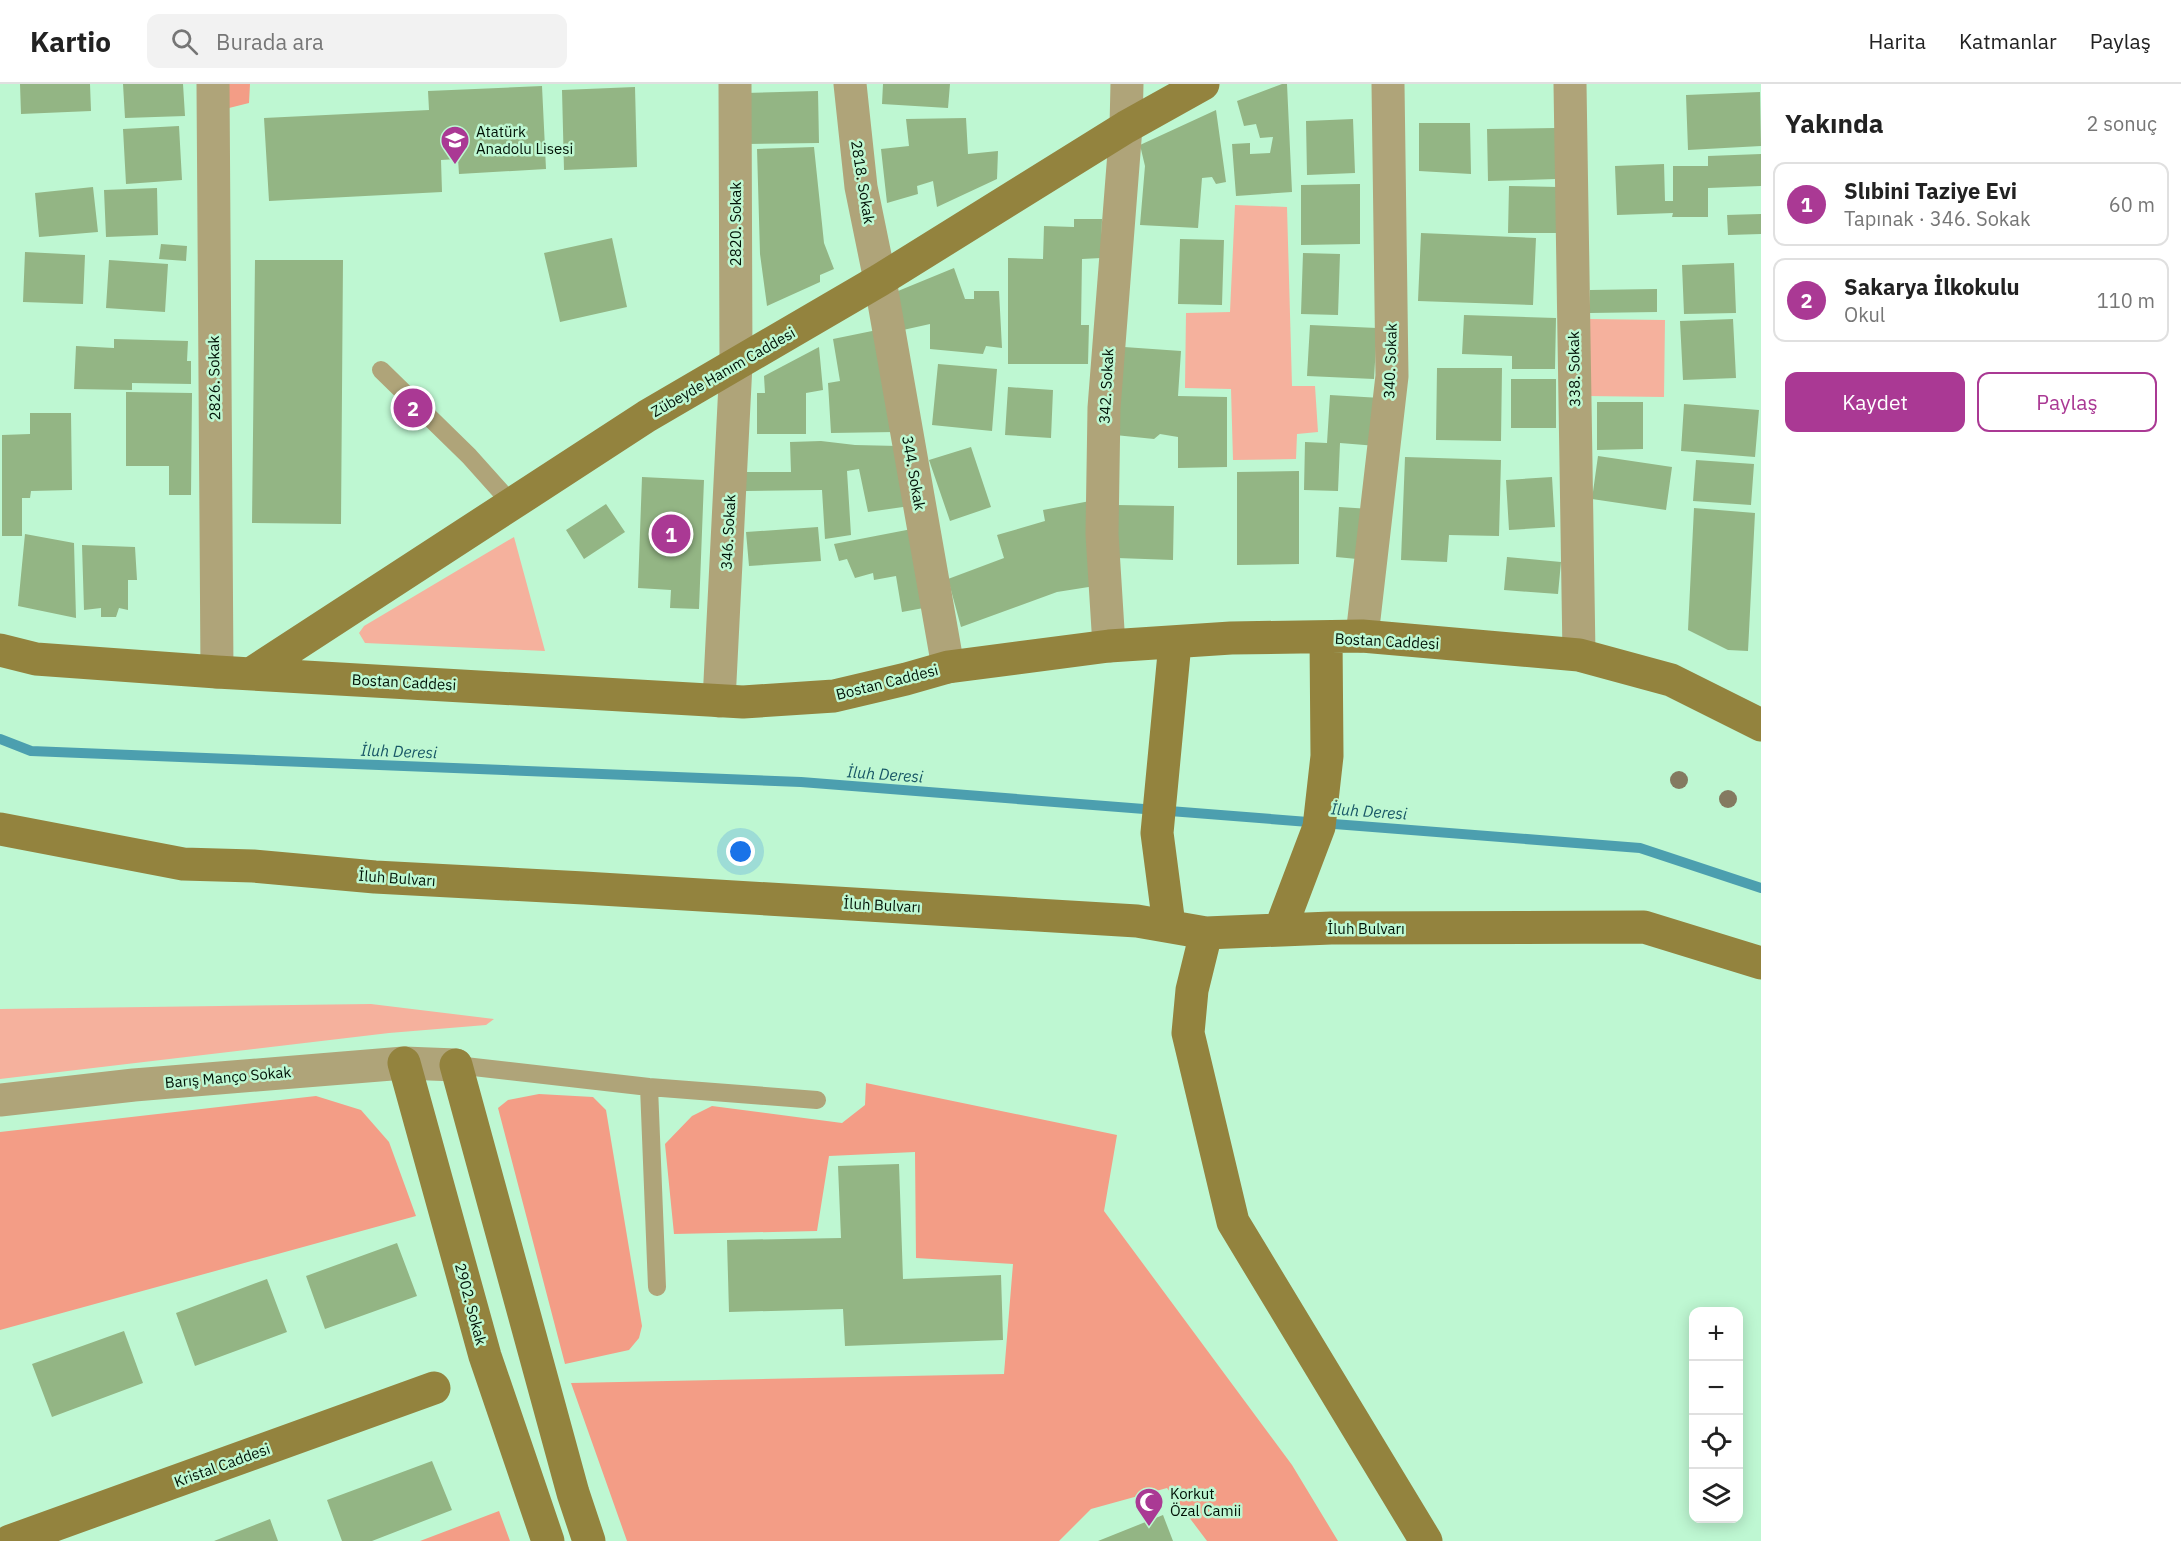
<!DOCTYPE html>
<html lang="tr">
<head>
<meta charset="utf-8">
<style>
	:root { --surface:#fff; --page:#f2f2f2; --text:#222; --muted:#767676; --line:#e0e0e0; --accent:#aa3994 }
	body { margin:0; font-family:"IBM Plex Sans",sans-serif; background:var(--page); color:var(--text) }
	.controls { position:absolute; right:18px; bottom:18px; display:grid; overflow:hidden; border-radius:12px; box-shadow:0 3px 15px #0003 }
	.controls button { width:54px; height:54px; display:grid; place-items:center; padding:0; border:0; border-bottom:2px solid var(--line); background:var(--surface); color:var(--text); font:30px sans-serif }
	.you { position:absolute; left:741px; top:768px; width:21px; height:21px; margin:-15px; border:4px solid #fff; border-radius:50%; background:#1a73e8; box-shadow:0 0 0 9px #1a73e833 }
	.badge { display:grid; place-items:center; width:39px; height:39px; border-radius:50%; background:var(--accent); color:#fff; font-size:20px; font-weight:700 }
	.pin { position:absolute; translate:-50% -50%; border:3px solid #fff; box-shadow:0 2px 6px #0006 }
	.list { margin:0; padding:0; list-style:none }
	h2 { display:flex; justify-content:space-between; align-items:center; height:78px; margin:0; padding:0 24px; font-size:26px }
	h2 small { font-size:20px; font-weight:400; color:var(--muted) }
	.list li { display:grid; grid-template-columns:39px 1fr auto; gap:18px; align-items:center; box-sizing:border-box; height:84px; margin:0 12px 12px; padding:0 12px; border:2px solid var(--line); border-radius:12px }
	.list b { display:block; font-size:22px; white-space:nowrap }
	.list p { margin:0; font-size:20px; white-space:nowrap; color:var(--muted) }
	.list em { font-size:20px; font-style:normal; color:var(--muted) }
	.actions { display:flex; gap:12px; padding:18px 24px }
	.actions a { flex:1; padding:14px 0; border:2px solid var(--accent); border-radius:12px; text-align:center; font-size:21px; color:var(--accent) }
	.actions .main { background:var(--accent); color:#fff }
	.icon { flex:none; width:33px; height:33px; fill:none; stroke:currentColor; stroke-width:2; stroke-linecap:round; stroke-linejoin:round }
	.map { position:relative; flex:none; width:1761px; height:1457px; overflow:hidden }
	header { display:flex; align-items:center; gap:36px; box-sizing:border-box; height:84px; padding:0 30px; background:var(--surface); border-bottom:2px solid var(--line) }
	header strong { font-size:28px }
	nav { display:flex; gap:33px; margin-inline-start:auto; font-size:21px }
	.search { width:420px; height:54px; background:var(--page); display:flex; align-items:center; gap:15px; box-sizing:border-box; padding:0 21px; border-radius:12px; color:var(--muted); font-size:22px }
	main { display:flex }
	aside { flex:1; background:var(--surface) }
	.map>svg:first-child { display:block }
</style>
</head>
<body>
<header>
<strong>Kartio</strong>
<div class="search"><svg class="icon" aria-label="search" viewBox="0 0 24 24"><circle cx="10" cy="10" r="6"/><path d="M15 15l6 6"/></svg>Burada ara</div>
<nav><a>Harita</a><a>Katmanlar</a><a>Paylaş</a></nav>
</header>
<main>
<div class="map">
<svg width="1761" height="1457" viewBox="0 0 1761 1457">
	<rect width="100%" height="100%" fill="#bef7d2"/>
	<!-- green -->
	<path fill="#f5b19d" d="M1235,121L1287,123L1292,302H1315L1318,348L1297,350L1296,375L1233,376L1231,305L1185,304L1186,229L1230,228Z
		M1588,235L1665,236L1664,313L1588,312Z
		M514,453L545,567L365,559L359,549L364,542Z
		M371,920L494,935L486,941L389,949L0,995V925Z"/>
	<!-- forest -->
	<path fill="#f39d86" d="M225,0H250L249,19L225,25Z
		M866,999L1117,1051L1104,1127L1292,1381L1338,1457H1207L1167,1404L1091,1425L1059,1457H627L571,1299L1004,1290L1013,1180L916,1174L915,1068L829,1072L817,1147L674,1150L665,1060L692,1032L712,1022L842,1039L865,1021Z
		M539,1010L593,1013L606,1026L642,1242L639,1254L629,1266L565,1280L498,1024L508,1016Z
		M316,1012L361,1026L389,1058L416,1132L0,1246V1048Z
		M499,1427L510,1457H420Z"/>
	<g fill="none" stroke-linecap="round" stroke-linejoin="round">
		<!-- stream -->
		<path stroke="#4c9faf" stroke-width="10" d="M0,655L31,667L801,698L1640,764L1761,804"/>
	</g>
	<!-- building -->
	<path fill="#93b584" d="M20,0H90L91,27L21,30Z
		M123,0H183L185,32L125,34Z
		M883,0H950L948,24L882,20Z
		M1282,0H1287L1292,108L1236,112L1232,60L1250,59V70L1270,69L1273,53L1260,54L1256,40L1244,42L1237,17Z
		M542,2L546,85L459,90L458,75L441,76L442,108L269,117L264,34L429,26L428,7Z
		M635,3L637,83L564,86L562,6Z
		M818,7L819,59L746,60L745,9Z
		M1760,8L1761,62L1688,66L1686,11Z
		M1216,26L1226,98L1216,100L1212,93L1202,94L1198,144L1140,141L1145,82L1140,61Z
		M966,34L968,70L998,67L997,95L937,123L933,97L917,102L918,110L887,119L881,65L909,62L906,35Z
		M1353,35L1355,89L1307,91L1306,37Z
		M1419,39H1470L1471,90L1419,87Z
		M179,42L182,96L126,100L123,45Z
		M1556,44V95L1488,97L1487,45Z
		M814,63L824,159L834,185L820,191V198L767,222L760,170L757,65Z
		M1761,70V102L1708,104V133H1672L1673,129L1617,131L1615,82L1664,80L1665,117H1673V82H1708V72Z
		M1360,100V160L1301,161V101Z
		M1509,102L1558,103V149H1508Z
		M93,103L98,148L39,153L35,109Z
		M157,104L158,151L106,153L104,106Z
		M1761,130V150L1728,151L1727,131Z
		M1074,135H1102L1101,174L1082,175L1081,241H1089L1088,280H1008V174L1043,175L1044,142L1074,143Z
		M1421,149L1536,154L1533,221L1418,217Z
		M612,154L627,223L560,238L544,169Z
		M1180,155L1224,156L1222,221L1178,220Z
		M161,160L187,162L186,177L159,175Z
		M25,168L85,171L83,220L23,218Z
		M1303,169L1340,170L1338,231L1301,230Z
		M109,176L168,180L165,228L106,224Z
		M255,176H343L341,440L252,439Z
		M1734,179L1736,229L1684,230L1682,181Z
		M954,184L965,215H974V207H999L1002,264L986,262L983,270L930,265V240L903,246L898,207Z
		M1657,205V228L1590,229V206Z
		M1464,231L1556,234L1555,285H1512V272L1462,270Z
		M1733,235L1736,294L1683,296L1680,237Z
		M1310,241L1377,244L1374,295L1307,292Z
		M877,246L895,348L831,349L828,299L840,297L833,255Z
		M114,255L188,257L187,277H191V300L132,299V306L74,305L76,262L114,264Z
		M819,263L823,306L806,309V350H757V309H765L764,292Z
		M1124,263L1181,267L1178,312L1227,313V383L1178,384V353L1160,350L1154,355L1115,351Z
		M938,280L997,285L992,347L932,341Z
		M1437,284H1502L1501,357L1436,356Z
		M1511,295H1556V344H1511Z
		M1008,303L1053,306L1051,354L1005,351Z
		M126,308L192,309L191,411H169V382H126Z
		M1330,311L1381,314L1377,362L1340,359L1338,407L1304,406L1305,358L1327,359Z
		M1597,318H1643V365L1597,366Z
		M1684,320L1759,326L1755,373L1681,367Z
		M30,329H71L72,406L31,407L30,414H22V452H2V351L30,350Z
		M821,357L855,361L898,362L910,422L868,428L859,385L847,387L851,451L825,455L822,406L745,407V388H791L790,358Z
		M971,363L991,423L950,437L929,376Z
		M1598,372L1672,383L1666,426L1592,415Z
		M1405,373L1501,376L1499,452L1449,451L1447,478L1401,476Z
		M1696,376L1754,380L1751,421L1693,417Z
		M1299,387V480L1237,481V388Z
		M642,393L704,396L699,525L670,524L671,506L638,504Z
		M1552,393L1555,443L1509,446L1506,396Z
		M1090,417L1095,502L1057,508L961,543L948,495L1004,474L997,451L1045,437L1043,426Z
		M606,420L625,448L584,475L566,446Z
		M1117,421L1174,422L1173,476L1117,474Z
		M1339,423L1371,425L1368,476L1336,473Z
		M1694,424L1755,429L1748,567L1728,566L1688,546Z
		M818,443L821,477L749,482L746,448Z
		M917,444L929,523L902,528L896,492L874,496L873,489L855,494L847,475L839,477L834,460Z
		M25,450L74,459L76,534L18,522Z
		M82,461L135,463L137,496H128V526L119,524L116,533H101V524L84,526Z
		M1507,473L1561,478L1558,510L1504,506Z
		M899,1080L903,1195L1001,1191L1003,1256L845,1262L843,1225L729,1228L727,1156L841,1154L838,1082Z
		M397,1159L417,1212L325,1245L306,1192Z
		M267,1195L287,1248L195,1282L176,1229Z
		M124,1247L143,1299L52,1333L32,1280Z
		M432,1377L452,1426L372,1457H342L327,1416Z
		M1163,1431L1173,1457H1098Z
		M270,1435L278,1457H214Z"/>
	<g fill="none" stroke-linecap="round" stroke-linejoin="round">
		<!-- lane -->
		<path stroke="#afa479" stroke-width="18" d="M381,286L469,372L512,420
			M456,981L649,1003L817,1016
			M649,1003L657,1203"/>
		<!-- street -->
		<path stroke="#afa479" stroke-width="33" d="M213,0L217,588
			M850,0L861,103L880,196L948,583
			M1570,0L1579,571
			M1362,552L1392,292L1388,0
			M1109,562L1102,450L1104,324L1126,43L1127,0
			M719,617L736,280L735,0
			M0,1016L134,1001L404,979L456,981"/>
		<!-- secondary -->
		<path stroke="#93833e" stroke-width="33" d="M0,566L36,575L217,588L743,618L834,612L906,595L948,583L1109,562L1231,554L1362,552L1579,571L1671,596L1761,641
			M252,589L647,332L880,196L1126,43L1203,0
			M0,745L183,780L253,782L375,793L584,804L1137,837L1206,849L1331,844L1644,843L1761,879
			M1169,841L1157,749L1175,559
			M1280,846L1319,743L1327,672L1326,553
			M1206,849L1192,906L1188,949L1233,1138L1426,1457
			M404,979L485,1272L548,1457
			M456,981L573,1409L589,1457
			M10,1457L434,1304"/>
	</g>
	<!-- trees -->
	<g fill="#847a60">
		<circle cx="1679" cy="696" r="9"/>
		<circle cx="1728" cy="715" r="9"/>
	</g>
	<!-- icons -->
	<defs>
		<g id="school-pin" transform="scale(1.5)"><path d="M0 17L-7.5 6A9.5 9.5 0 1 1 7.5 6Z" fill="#aa3994" stroke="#bef7d2"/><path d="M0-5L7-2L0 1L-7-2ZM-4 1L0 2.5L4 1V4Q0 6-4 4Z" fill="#fff"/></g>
		<g id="mosque-pin" transform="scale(1.5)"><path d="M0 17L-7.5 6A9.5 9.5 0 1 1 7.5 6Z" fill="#aa3994" stroke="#bef7d2"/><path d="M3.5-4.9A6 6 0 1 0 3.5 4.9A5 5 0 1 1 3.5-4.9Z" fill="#fff"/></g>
	</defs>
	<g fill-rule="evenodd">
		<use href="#school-pin" x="455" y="56"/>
		<use href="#mosque-pin" x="1149" y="1418"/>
	</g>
	<g text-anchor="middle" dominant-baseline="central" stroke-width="5" stroke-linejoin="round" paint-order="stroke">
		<!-- poi labels -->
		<g font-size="15" fill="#001206" stroke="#bef7d2" text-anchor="start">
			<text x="476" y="47">Atatürk<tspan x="476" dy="17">Anadolu Lisesi</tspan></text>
			<text x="1170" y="1409">Korkut<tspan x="1170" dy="17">Özal Camii</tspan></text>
		</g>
		<!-- street labels -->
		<g font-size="15" fill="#001206" stroke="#bef7d2">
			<text transform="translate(863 98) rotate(81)">2818. Sokak</text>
			<text transform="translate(735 140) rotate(-90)">2820. Sokak</text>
			<text transform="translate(1390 277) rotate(-88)">340. Sokak</text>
			<text transform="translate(1574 285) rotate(-91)">338. Sokak</text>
			<text transform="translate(723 288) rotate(-30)">Zübeyde Hanım Caddesi</text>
			<text transform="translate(214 294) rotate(-91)">2826. Sokak</text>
			<text transform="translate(1106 302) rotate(-87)">342. Sokak</text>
			<text transform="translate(914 389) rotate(80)">344. Sokak</text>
			<text transform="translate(728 448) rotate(-87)">346. Sokak</text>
			<text transform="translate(1387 557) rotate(3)">Bostan Caddesi</text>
			<text transform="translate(404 598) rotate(3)">Bostan Caddesi</text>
			<text transform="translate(887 598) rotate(-14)">Bostan Caddesi</text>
			<text transform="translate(397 794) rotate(4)">İluh Bulvarı</text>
			<text transform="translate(882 821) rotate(3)">İluh Bulvarı</text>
			<text x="1366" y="844">İluh Bulvarı</text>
			<text transform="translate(228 993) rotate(-5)">Barış Manço Sokak</text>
			<text transform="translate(471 1220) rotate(75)">2902. Sokak</text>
			<text transform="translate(222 1381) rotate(-20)">Kristal Caddesi</text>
		</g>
		<!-- water labels -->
		<g font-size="16" font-style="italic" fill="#195867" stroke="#bef7d2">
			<text transform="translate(399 667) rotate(2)">İluh Deresi</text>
			<text transform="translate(885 690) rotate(4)">İluh Deresi</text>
			<text transform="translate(1369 727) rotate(4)">İluh Deresi</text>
		</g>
	</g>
</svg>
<div class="controls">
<button>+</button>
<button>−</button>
<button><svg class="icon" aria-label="locate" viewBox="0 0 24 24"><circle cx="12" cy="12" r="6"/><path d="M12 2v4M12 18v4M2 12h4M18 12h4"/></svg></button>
<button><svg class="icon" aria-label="layers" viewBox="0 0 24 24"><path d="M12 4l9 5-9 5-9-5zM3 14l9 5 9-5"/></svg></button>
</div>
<div class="you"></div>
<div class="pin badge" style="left:671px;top:450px">1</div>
<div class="pin badge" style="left:413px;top:324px">2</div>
</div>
<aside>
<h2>Yakında<small>2 sonuç</small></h2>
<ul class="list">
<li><span class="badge">1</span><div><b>Slıbini Taziye Evi</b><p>Tapınak · 346. Sokak</p></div><em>60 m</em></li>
<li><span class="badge">2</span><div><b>Sakarya İlkokulu</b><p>Okul</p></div><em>110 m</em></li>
</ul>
<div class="actions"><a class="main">Kaydet</a><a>Paylaş</a></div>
</aside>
</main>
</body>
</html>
